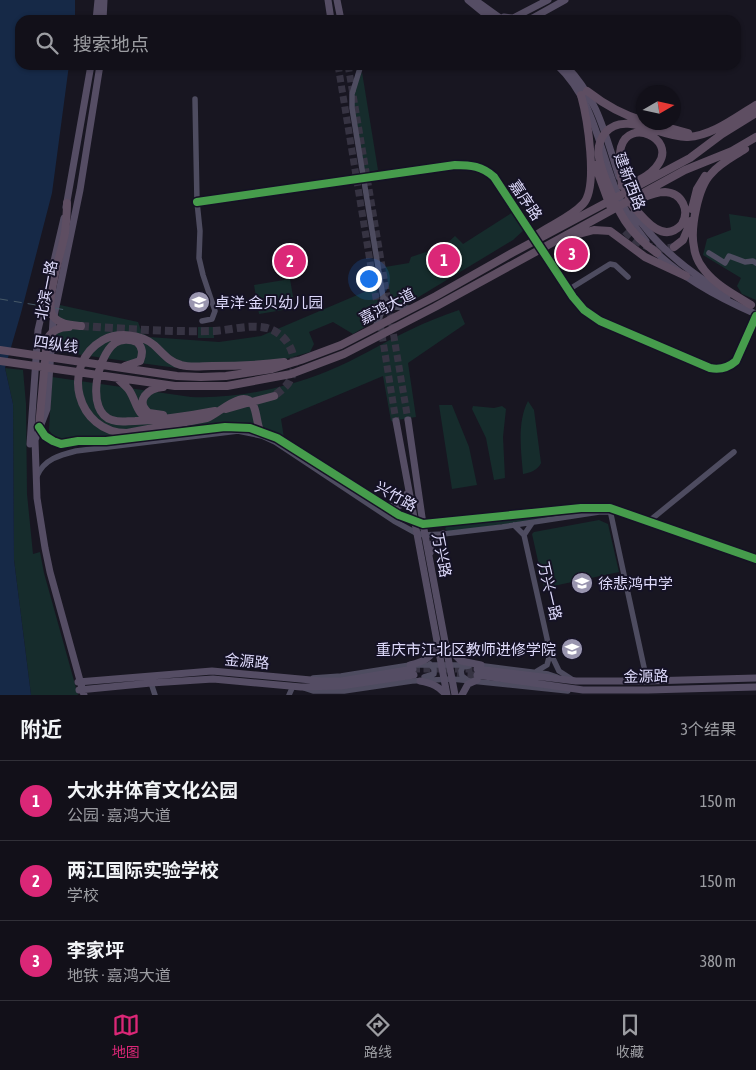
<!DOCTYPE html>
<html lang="zh">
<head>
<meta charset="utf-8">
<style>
	:root { --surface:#121019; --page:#1b1922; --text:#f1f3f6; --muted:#9c9da2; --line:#313038; --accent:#db2777 }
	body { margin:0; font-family:"Asap Condensed","Noto Sans SC",sans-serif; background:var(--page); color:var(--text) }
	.compass { position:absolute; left:636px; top:85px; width:45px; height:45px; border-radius:50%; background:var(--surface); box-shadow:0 1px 4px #0004; rotate:81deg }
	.you { position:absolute; left:368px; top:278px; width:18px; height:18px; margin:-12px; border:4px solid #fff; border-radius:50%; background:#1a73e8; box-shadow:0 0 0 8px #1a73e833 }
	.badge { display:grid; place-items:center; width:32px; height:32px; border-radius:50%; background:var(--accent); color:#fff; font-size:16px; font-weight:700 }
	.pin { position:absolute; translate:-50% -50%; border:2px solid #fff; box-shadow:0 1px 5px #0006 }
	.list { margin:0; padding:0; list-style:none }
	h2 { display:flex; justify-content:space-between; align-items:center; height:65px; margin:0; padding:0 20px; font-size:21px }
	h2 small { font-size:16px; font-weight:400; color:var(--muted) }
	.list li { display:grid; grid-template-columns:32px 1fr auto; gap:15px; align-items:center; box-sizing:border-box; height:80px; padding:0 20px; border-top:1px solid var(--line) }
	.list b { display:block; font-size:19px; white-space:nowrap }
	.list p { margin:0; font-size:16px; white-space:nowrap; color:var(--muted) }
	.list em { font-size:16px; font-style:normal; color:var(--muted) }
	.icon { flex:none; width:28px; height:28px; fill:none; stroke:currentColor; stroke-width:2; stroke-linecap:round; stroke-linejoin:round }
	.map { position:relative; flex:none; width:756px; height:695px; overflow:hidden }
	.search { position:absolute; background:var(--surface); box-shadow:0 1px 4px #0004; left:15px; right:15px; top:15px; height:55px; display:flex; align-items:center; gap:12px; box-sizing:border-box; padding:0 18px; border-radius:15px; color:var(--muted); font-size:19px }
	.sheet { height:305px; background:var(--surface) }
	nav { display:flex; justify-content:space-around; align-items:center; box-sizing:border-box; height:70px; border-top:1px solid var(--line); background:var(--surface); font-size:14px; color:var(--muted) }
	nav a { display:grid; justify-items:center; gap:2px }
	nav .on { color:var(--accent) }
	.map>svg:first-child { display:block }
</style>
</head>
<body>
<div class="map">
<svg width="756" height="695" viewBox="0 0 756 695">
	<rect width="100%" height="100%" fill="#181621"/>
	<!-- green -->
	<path fill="#162c2c" d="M362,72L378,170L369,172L364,169L354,108V93Z
		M513,212L525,229L513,240L407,304L399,303L391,298L385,267L409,263L411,257L426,252L433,256L455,236L463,244Z
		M729,214L756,218V300L742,294L737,286L741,278L703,255L707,239L731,230Z
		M290,279L295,308L259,314L254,285Z
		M376,287C381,315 377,321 353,334L333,322L309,332L314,344L310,352L279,361L184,369L53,351L60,305L138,322L142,333L149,337L219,342L261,336Z
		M459,310L465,324L408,363L416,417L391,421L383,376L281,419L284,438L249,424L232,423C181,426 132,437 82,438C73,438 64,441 55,439L49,430L52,377L191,397C237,399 286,388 328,371C356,360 382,343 410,330C426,322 442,316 459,310Z
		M198,327H214V338H198Z
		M5,368L23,370L26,404L27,494L33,554L40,552L44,573L78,695H31L14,560L13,404Z
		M528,401L534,410L541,463C538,470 530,473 523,474C521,451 517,422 528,401Z
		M439,405H452L469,447L477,485L452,489Z
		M473,406L494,408L502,406L506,409L503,437L505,478L494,480L486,438L472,409Z
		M572,511L573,514L449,532L445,529L448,524Z
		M599,520L608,524L619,572L544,588L532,534L534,532Z"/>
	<!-- water -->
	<path fill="#162947" d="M0,0H75V20H20V65H69L52,193L21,313L5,368L13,404L14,560L31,695H0Z"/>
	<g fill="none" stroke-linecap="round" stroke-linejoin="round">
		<!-- major-tunnel -->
		<path stroke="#363342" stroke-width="7" stroke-dasharray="7 3.5" stroke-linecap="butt" d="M338,65L396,421
			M348,65L408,420
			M413,669H477
			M457,674L477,675"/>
		<!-- highway-tunnel -->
		<path stroke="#363342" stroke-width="8" stroke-dasharray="8 4" stroke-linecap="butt" d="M625,231C639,245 654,252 674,247
			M81,326C125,329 170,332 214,331C231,330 250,324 267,328C289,334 301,360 290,380C287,387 280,391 274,396"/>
		<!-- minor -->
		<path stroke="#4e4c60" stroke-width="5.5" d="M361,65L352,94V108L383,297L381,314L375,327
			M195,99L197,202L200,231L199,258L203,275L215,311L212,319L202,321
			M197,202L455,165C471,165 482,166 494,177L573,297L584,310L600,321L710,368C720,370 728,368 736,361L756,316
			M709,253L725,263L729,256L745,262L753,261L756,263
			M568,290L610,264L615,265L628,277
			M383,297L393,307L409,308
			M39,427L45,436L53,441L61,444L78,441H106L225,427L250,428L277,438L399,515L423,524L581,508H610L756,559
			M37,476C44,459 60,455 76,451L238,431L262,436L275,442L394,521L416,533L424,535L443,534L502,527L599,512H614
			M610,510L647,681
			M648,522L734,452
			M514,525L524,535L532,523
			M524,535L550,652L559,671L573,680
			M477,665L548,674L557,677
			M537,671L547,665L550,654
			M424,677L434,674V669L430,664
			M313,678L341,676L410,665H468
			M466,679L462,676L461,671L463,667L469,666
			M151,683L155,695
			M304,688L313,691H344L412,681L452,679L568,691
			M289,695L293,686"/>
		<!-- major -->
		<path stroke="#554d64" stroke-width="7" d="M328,0L331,20
			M337,0L341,20
			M468,0L490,18
			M475,0L503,20
			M504,17L513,18L548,0
			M96,20L98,0
			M103,20L104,0
			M529,20L565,0
			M557,65C592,98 598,142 614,185C622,205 632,224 646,241
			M565,65C598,98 605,134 619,177
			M66,207L91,65
			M634,212C657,248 691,274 728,295
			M653,249C681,278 719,298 756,314
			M408,420L423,524L455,695
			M396,421L447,695
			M30,444L38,330L64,218
			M381,504C390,507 398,509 406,501L407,494
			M430,553L432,544L443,534
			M448,648L461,661L481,665
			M410,665C424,662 433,657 437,643
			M477,669L576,681H647L756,678
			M477,675L583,690H648L756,687
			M420,681C431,683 439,686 446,695
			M78,682L212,671L322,681H341L413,669
			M79,690L151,683L213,679L301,687L341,686L414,675
			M84,695L50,572L45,548L37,498L35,440L47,409L53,321L80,190L100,65
			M462,695L468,684L477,680"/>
		<!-- highway -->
		<path stroke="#5e4e62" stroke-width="8" d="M587,91C605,105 622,115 644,121
			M648,122L688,133
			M745,149C733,157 720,163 711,174C698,187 690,229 694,247C695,256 699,264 705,271C717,286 735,295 751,305
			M595,165L610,206
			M622,186C621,174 618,159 621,147C629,118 675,138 659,163C653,174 641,178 631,185
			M628,200C641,215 662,247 682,224C690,210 682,193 665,192C657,192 649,195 642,198
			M67,203C67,213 66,223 65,233C62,250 44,304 53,316C60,325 71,325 81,326
			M692,209L697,189L705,176
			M575,235L594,230L610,231L645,257L686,276
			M535,236C550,225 570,218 583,204C599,187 587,117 581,95
			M674,247L683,240L691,221
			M657,253C628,233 618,212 606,180C600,164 593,148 605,133C624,109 663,139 688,137C712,136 736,117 756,105
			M0,350L177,376L201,377L226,376L272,369L301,360L341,345L436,296L512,253L690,158L722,134L756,113
			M0,361L175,386H227L291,374L344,354L435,307L685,170L732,151L756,137
			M125,366L140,361C143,353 143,348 137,342C130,339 121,339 115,343C97,356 85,412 112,420C120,423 127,421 135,421C162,420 189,416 215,411
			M117,378C121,382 126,386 129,390C137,402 136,415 151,420
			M248,403L274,396
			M226,409L247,403
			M163,415L149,413C134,401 148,388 163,387
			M39,427L47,339C53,330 59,327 69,327
			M260,431C257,423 257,415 254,407C245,386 220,413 207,418L127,433C77,433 59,365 103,340C118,332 141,334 154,345C163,353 169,362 181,365C191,368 202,366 212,366C236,366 260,365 284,362"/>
		<!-- rail -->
		<path stroke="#475968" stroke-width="1" stroke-dasharray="8 6" stroke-linecap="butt" d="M0,299L66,310"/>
		<!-- cycleway casing -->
		<g stroke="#151225" stroke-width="11">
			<path id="cycleway" d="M197,202L455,165C471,165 482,166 494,177L573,297L584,310L600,321L710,368C720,370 728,368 736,361L756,316
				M39,427L45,436L53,441L61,444L78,441H106L225,427L250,428L277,438L399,515L423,524L581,508H610L756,559"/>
		</g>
		<!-- cycleway -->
		<use href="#cycleway" stroke="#469c4c" stroke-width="8"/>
	</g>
	<!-- icons -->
	<defs>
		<g id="school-disc" transform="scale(1.125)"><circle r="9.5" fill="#9995af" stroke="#151225"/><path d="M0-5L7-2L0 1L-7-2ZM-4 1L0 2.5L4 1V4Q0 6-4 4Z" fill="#fff"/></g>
		<g id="university-disc" transform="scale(1.125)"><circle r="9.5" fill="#9995af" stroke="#151225"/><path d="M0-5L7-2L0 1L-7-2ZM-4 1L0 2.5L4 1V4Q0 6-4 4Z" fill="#fff"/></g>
	</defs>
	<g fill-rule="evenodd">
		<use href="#school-disc" x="199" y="302"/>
		<use href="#school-disc" x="582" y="583"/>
		<use href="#university-disc" x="572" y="649"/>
	</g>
	<g text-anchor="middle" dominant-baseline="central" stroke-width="4" stroke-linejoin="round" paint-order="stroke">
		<!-- street labels -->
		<g font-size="15" fill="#dedafb" stroke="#151225">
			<text transform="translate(630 181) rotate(69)">建新西路</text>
			<text transform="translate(526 200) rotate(56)">嘉序路</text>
			<text transform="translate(46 290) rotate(-79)">北滨一路</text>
			<text transform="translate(387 306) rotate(-27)">嘉鸿大道</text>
			<text transform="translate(56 344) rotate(8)">四纵线</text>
			<text transform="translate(396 496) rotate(29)">兴竹路</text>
			<text transform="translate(442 555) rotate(79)">万兴路</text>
			<text transform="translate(550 591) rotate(77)">万兴一路</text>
			<text transform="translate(247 661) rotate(5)">金源路</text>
			<text transform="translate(646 676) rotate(-1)">金源路</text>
		</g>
		<!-- poi labels -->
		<g font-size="15" fill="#dedafb" stroke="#151225" text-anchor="start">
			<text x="215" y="302">卓洋·金贝幼儿园</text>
			<text x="598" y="583">徐悲鸿中学</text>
			<text x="556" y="649" text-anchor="end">重庆市江北区教师进修学院</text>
		</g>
	</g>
</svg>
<svg class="compass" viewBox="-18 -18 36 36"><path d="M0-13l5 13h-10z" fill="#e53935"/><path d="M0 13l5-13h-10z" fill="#9c9da2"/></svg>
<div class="you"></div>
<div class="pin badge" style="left:444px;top:260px">1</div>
<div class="pin badge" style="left:290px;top:261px">2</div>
<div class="pin badge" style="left:572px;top:254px">3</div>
<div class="search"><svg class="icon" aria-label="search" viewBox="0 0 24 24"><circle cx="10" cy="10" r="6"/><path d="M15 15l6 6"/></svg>搜索地点</div>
</div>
<section class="sheet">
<h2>附近<small>3个结果</small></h2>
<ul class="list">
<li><span class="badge">1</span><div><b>大水井体育文化公园</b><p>公园 · 嘉鸿大道</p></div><em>150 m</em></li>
<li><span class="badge">2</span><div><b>两江国际实验学校</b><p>学校</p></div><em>150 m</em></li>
<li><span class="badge">3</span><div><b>李家坪</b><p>地铁 · 嘉鸿大道</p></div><em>380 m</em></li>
</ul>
</section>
<nav>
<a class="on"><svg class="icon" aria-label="map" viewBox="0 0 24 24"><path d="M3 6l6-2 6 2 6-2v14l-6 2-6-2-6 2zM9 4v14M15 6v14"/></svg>地图</a>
<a><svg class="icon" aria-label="directions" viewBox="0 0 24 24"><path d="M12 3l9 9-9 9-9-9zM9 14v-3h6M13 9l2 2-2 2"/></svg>路线</a>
<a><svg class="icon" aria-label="saved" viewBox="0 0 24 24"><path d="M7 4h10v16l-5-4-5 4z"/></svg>收藏</a>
</nav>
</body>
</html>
